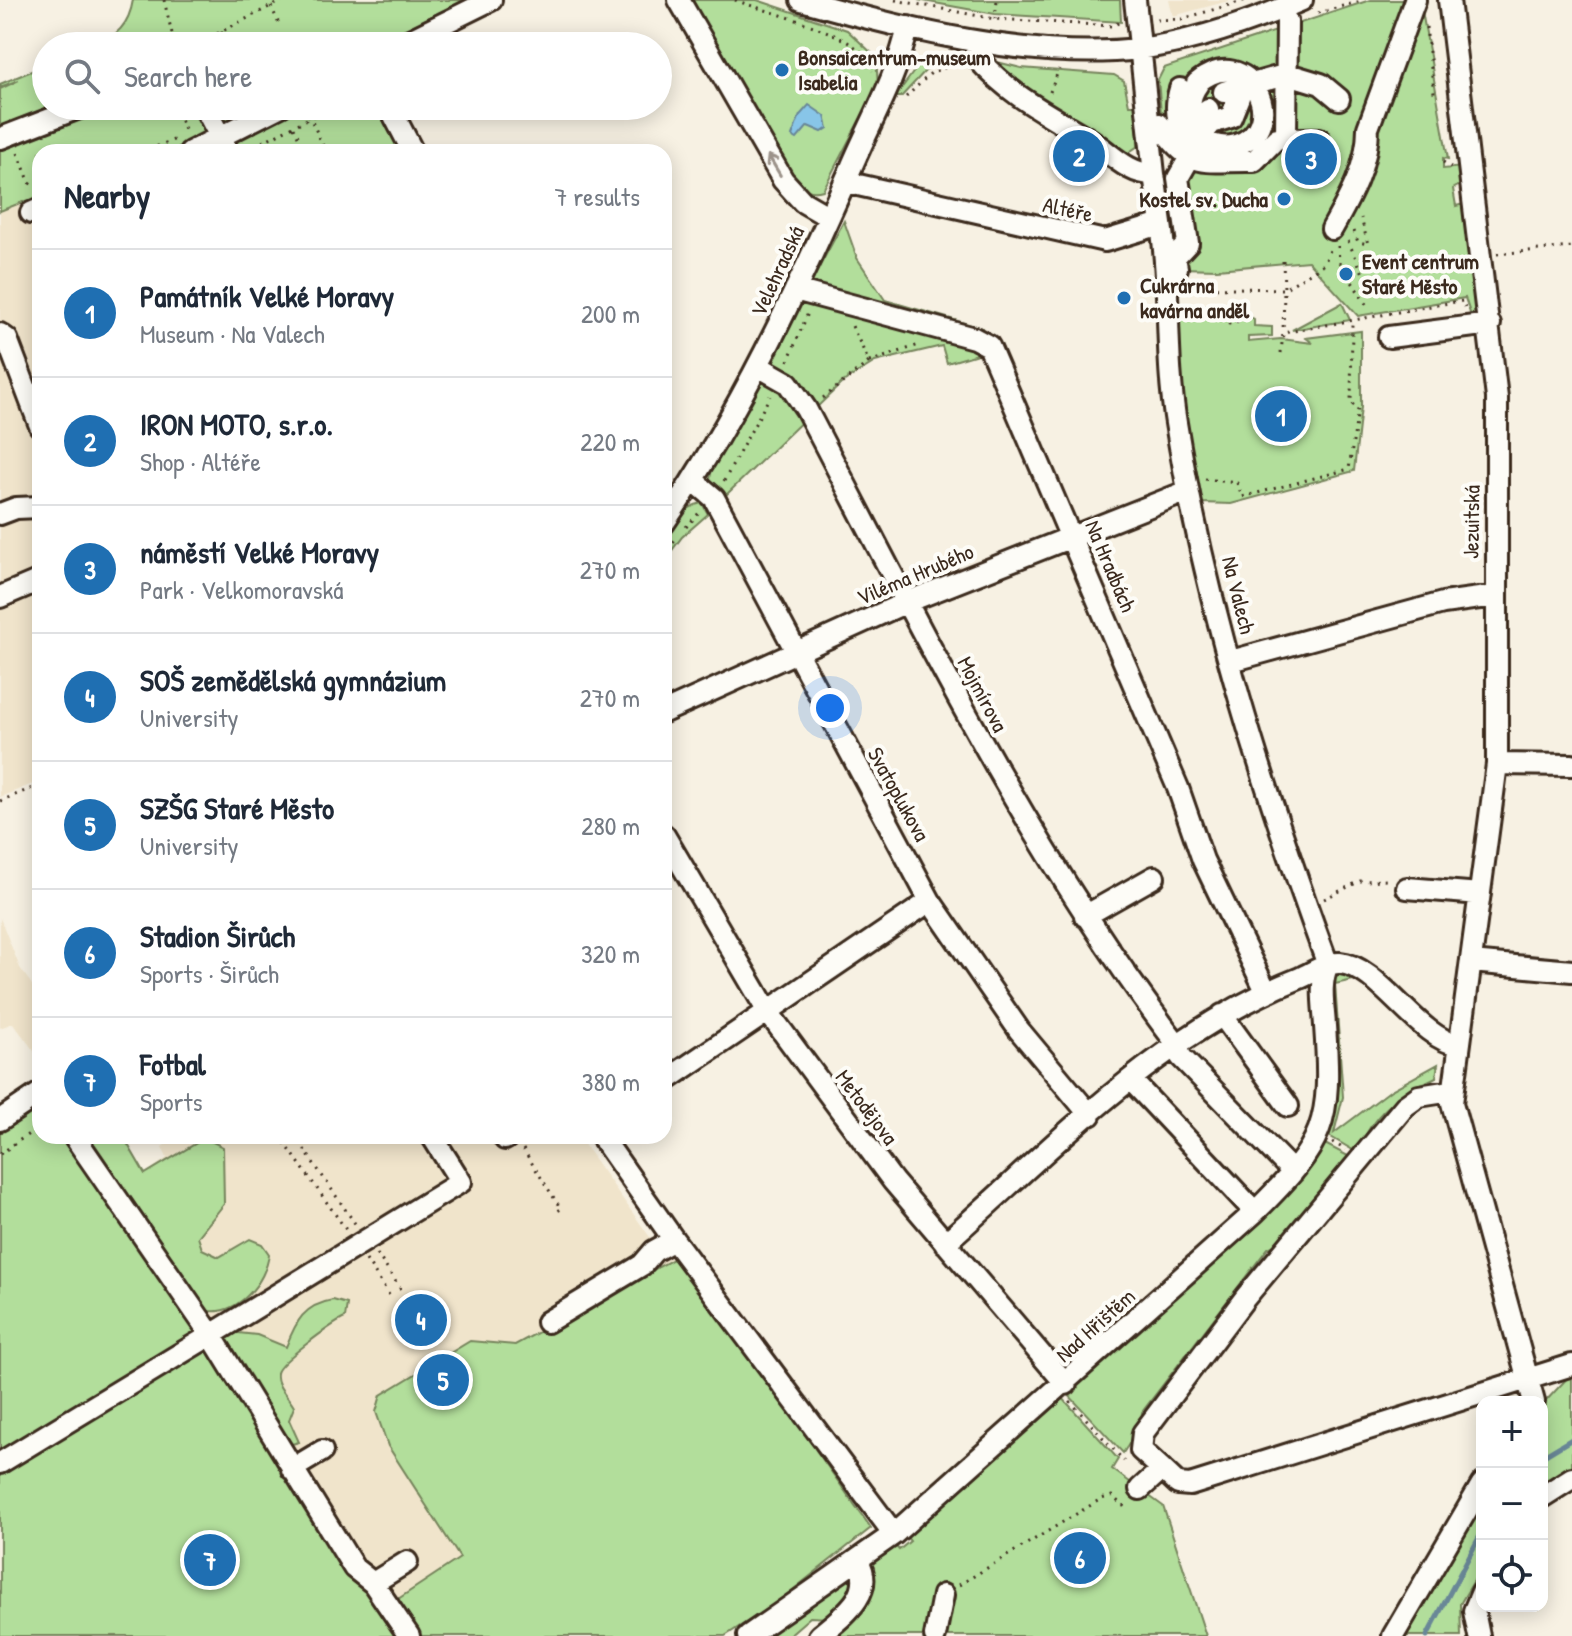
<!DOCTYPE html>
<html lang="en">
<head>
<meta charset="utf-8">
<style>
	:root { --surface:#fff; --page:#f2f2f3; --text:#1f2937; --muted:#747a83; --line:#e0e1e3; --accent:#1f6fb2 }
	body { margin:0; font-family:"Patrick Hand",sans-serif; background:var(--page); color:var(--text) }
	.controls { position:absolute; right:24px; bottom:24px; display:grid; overflow:hidden; border-radius:16px; box-shadow:0 4px 20px #0003 }
	.controls button { width:72px; height:72px; display:grid; place-items:center; padding:0; border:0; border-bottom:2px solid var(--line); background:var(--surface); color:var(--text); font:40px sans-serif }
	.you { position:absolute; left:830px; top:708px; width:28px; height:28px; margin:-20px; border:6px solid #fff; border-radius:50%; background:#1a73e8; box-shadow:0 0 0 12px #1a73e833 }
	.badge { display:grid; place-items:center; width:52px; height:52px; border-radius:50%; background:var(--accent); color:#fff; font-size:26px; font-weight:700 }
	.pin { position:absolute; translate:-50% -50%; border:4px solid #fff; box-shadow:0 2px 8px #0006 }
	.list { margin:0; padding:0; list-style:none }
	h2 { display:flex; justify-content:space-between; align-items:center; height:104px; margin:0; padding:0 32px; font-size:34px }
	h2 small { font-size:26px; font-weight:400; color:var(--muted) }
	.list li { display:grid; grid-template-columns:52px 1fr auto; gap:24px; align-items:center; box-sizing:border-box; height:128px; padding:0 32px; border-top:2px solid var(--line) }
	.list b { display:block; font-size:30px; white-space:nowrap }
	.list p { margin:0; font-size:26px; white-space:nowrap; color:var(--muted) }
	.list em { font-size:26px; font-style:normal; color:var(--muted) }
	.icon { flex:none; width:44px; height:44px; fill:none; stroke:currentColor; stroke-width:2; stroke-linecap:round; stroke-linejoin:round }
	.map { position:relative; flex:none; width:1572px; height:1636px; overflow:hidden }
	.search { position:absolute; background:var(--surface); box-shadow:0 4px 20px #0003; left:32px; top:32px; width:640px; height:88px; display:flex; align-items:center; gap:20px; box-sizing:border-box; padding:0 28px; border-radius:44px; color:var(--muted); font-size:30px }
	.panel { position:absolute; background:var(--surface); box-shadow:0 4px 20px #0003; left:32px; top:144px; width:640px; height:1000px; border-radius:24px }
	.map>svg:first-child { display:block }
</style>
</head>
<body>
<div class="map">
<svg width="1572" height="1636" viewBox="0 0 1572 1636">
	<rect width="100%" height="100%" fill="#f7f1e3"/>
	<filter id="ink" filterUnits="userSpaceOnUse"><feTurbulence type="fractalNoise" baseFrequency=".0125" numOctaves="2"/><feDisplacementMap in="SourceGraphic" scale="16" xChannelSelector="R" yChannelSelector="G"/><feConvolveMatrix kernelMatrix="1 2 1 2 8 2 1 2 1" color-interpolation-filters="sRGB"/></filter>
	<g filter="url(#ink)">
		<!-- built -->
		<path fill="#f0e4cb" d="M1169,0H1232L1173,16Z
			M25,201L40,239V781L0,797V211Z
			M0,918L20,968L40,996V1059L13,1023L0,1028Z
			M89,1136H123L145,1174L167,1158L162,1147L177,1136H578L652,1240L651,1246L659,1257L675,1258L808,1430L816,1450L871,1528L780,1600L725,1636H0L195,1331L191,1324L208,1311Z"/>
		<!-- green -->
		<path fill="#b2de9b" stroke="#76845c" stroke-width="2" d="M133,0H471L393,46H94C117,36 129,25 133,0Z
			M688,0H757L847,30L876,57L878,85L823,190C810,194 804,189 794,180Z
			M918,0H1120L1121,22L995,14Z
			M1370,0H1418L1421,5L1448,159L1443,158V169L1463,167V183L1453,189L1456,206L1464,204L1478,316L1472,319L1465,298L1358,316L1308,261L1217,269L1179,268V158L1164,147L1158,80L1164,68Z
			M956,54H976L927,69L901,97H895L918,66Z
			M993,61L1021,68L1114,75L1124,81L1129,105H1137L1138,146L1125,155L1013,85Z
			M46,65V106H389L413,152H40V239L25,201L0,211V89L19,80L0,87V84Z
			M844,221L857,258L885,300L982,328L981,353L947,363L942,346L875,362L843,382L724,497L710,479L712,467Z
			M1342,303L1350,320L1292,330Z
			M1177,305L1234,307L1254,319V326L1272,327V336L1248,337V342L1281,339L1313,343L1306,338L1361,331V407L1354,471L1231,504L1201,503L1186,432Z
			M702,503L708,514L682,537L664,561C664,540 678,507 702,503Z
			M1341,972L1358,979L1335,984L1343,1097L1334,1133L1391,1090L1438,1064L1436,1077C1399,1095 1371,1113 1358,1153L1324,1133L1328,989L1334,975Z
			M31,1112H40V1136H60L195,1330L395,1636H0V1131Z
			M89,1136H123L145,1174L205,1138L223,1147L224,1204L198,1237L202,1249L219,1257L250,1239L262,1244L269,1254C266,1282 238,1315 208,1311Z
			M1321,1142L1354,1159L1283,1241L1268,1248L1142,1412L1141,1426L1123,1453L1065,1391Z
			M675,1258L808,1430L816,1450L871,1528L780,1600L725,1636H413L392,1603L460,1558L388,1446L376,1412L381,1395L470,1341L515,1345Z
			M333,1300L347,1304L345,1318C332,1324 278,1363 277,1373C275,1386 288,1396 294,1407L289,1420L299,1442L288,1445L222,1338L229,1332L257,1335L286,1347C296,1321 304,1305 333,1300Z
			M1572,1373V1466L1542,1484L1544,1403Z
			M1060,1395L1118,1459L1112,1469L1163,1506L1206,1636H829L864,1599L872,1565L894,1544L899,1550L910,1541L905,1535Z
			M1482,1499V1567L1460,1604L1461,1636H1402Z
			M851,1576L856,1587L830,1618L810,1617L788,1636H762Z"/>
		<!-- water -->
		<path fill="#88c5e8" stroke="#698797" stroke-width="2" d="M809,105L825,116L828,128L822,132L808,126L797,139L792,136L800,115Z"/>
		<g fill="none" stroke-linecap="round" stroke-linejoin="round">
			<!-- stream -->
			<path stroke="#698797" stroke-width="5" d="M1542,1457L1572,1439
				M1427,1636L1482,1532"/>
			<!-- minor casing -->
			<g stroke="#3b2a1e" stroke-width="26">
				<path id="minor" d="M679,0L783,180L803,202L829,217
					M801,0C903,29 1032,61 1138,49C1195,42 1249,23 1302,0
					M1135,0L1154,174
					M1449,0L1497,398V764L1452,1103L1534,1402
					M398,46L491,0
					M1197,83C1248,39 1292,127 1236,145C1223,149 1211,145 1201,138
					M1180,89C1173,111 1178,131 1196,146
					M1224,92L1288,74L1321,84L1339,99
					M204,106L228,152
					M389,106L413,152
					M1208,109L1205,131L1212,123L1231,117L1239,97
					M1159,124C1194,171 1199,160 1254,161L1277,138L1319,139
					M1286,137L1287,21
					M1,138L84,106
					M190,152L281,106
					M845,182L1105,241L1161,224L1154,174C1128,175 1110,152 1089,139C1045,112 1012,97 977,58
					M31,213L40,209
					M1161,224C1171,290 1165,357 1176,423C1206,608 1264,790 1328,965
					M1332,229C1350,197 1368,165 1368,128L1415,0
					M1177,268L1175,257L1188,243L1178,178L1205,131C1188,119 1186,100 1198,84
					M795,290L974,338L989,346L1178,788L1203,860L1266,991
					M0,334L7,339L40,426
					M1389,337L1490,324
					M758,366L788,383L806,409C920,626 1027,848 1177,1044L1181,1057L1293,1172
					M693,480L714,498L930,901L1019,1030L1090,1115
					M0,514L16,508L40,507
					M664,523C740,413 797,290 851,168C871,121 897,77 908,27
					M0,597L40,580
					M1231,661L1443,603L1494,596
					M664,712L907,602L1188,491
					M1497,764L1572,765
					M664,835L768,1012L893,1181L1066,1384
					M1407,888L1480,894
					M1085,916L1154,877
					M1471,962L1572,971
					M1222,1015L1288,1106
					M1131,1080L1255,1212
					M664,1082L930,901
					M0,1120L40,1093
					M601,1136L674,1240L894,1534
					M505,1139L509,1136
					M945,1243C1055,1146 1161,1032 1300,978C1312,973 1327,962 1340,963C1379,966 1418,1039 1459,1045
					M547,1322L642,1265L654,1251L674,1240
					M0,1463L211,1335L74,1136
					M292,1469L322,1451
					M1162,1469L1141,1450L1143,1433L1245,1298L1405,1106L1419,1096L1451,1091
					M1140,1489L1162,1469L1178,1484L1190,1485L1572,1365
					M1542,1497L1572,1478
					M407,1562L373,1583L354,1568L211,1335L461,1182L432,1136
					M373,1583L409,1636
					M748,1636L894,1534L1255,1212C1325,1143 1332,1123 1325,1026C1324,1007 1319,983 1328,965
					M819,1636C841,1617 877,1594 858,1561
					M935,1636L943,1595
					M1393,1636L1482,1484
					M1479,1636L1474,1611L1482,1592"/>
			</g>
			<!-- path -->
			<path stroke="#3b2a1e" stroke-width="3" stroke-dasharray="2 6" stroke-linecap="butt" d="M164,0L175,46
				M735,0C768,13 868,34 873,71
				M895,0L995,19L1113,26L1120,22
				M271,6L279,24
				M1318,13L1364,0
				M995,19L997,0
				M1157,20L1182,19L1246,0
				M1426,27L1434,93
				M221,32L228,46
				M201,46L199,43L283,0
				M342,46L377,28
				M1050,92L1059,69
				M906,97L932,72L959,63
				M174,106L186,132
				M309,115L326,152
				M294,127L305,152
				M248,149L333,106
				M142,152L176,139
				M18,153L30,183L40,189
				M1443,162L1451,167
				M1354,231L1358,242L1368,244L1361,218
				M1348,241L1368,284
				M1338,246L1339,261L1366,304
				M1497,254L1572,247
				M1283,261L1284,289L1324,264L1331,248
				M1184,287L1284,289L1283,333
				M1212,306L1229,324L1251,317
				M1187,318L1204,306
				M1281,353L1283,333L1442,304L1463,301L1465,307
				M788,361L808,313
				M869,362L922,344
				M823,398L869,362L851,324
				M1205,479L1237,483L1242,497L1349,469L1358,409L1351,403L1352,322
				M724,481L770,396
				M686,527L700,512
				M664,555L676,538
				M0,801L40,785
				M1324,899L1360,881L1388,880
				M280,1136L347,1231
				M295,1136L356,1225
				M1332,1142L1346,1150
				M523,1149L561,1209L554,1213
				M0,1154L40,1126
				M377,1254L402,1291
				M366,1260L391,1298
				M1070,1401L1124,1461
				M959,1585L1101,1499L1112,1496L1123,1506L1126,1503"/>
			<!-- minor -->
			<use href="#minor" stroke="#fdfcf7" stroke-width="20"/>
		</g>
		<!-- one-way arrows -->
		<defs><path id="oneway-shaft" d="M-6 0H5M1.5-3L5.5 0L1.5 3" fill="none" stroke-width="1.6" stroke-linecap="round" stroke-linejoin="round" transform="scale(2)"/></defs>
		<use stroke="#9c938a" href="#oneway-shaft" transform="translate(774 165) rotate(-121)"/>
	</g>
	<!-- markers -->
	<g fill="#1f6fb2" stroke="#fdfcf7" stroke-width="3">
		<circle cx="782" cy="70" r="8"/>
		<circle cx="1284" cy="199" r="8"/>
		<circle cx="1346" cy="274" r="8"/>
		<circle cx="1124" cy="298" r="8"/>
	</g>
	<g text-anchor="middle" dominant-baseline="central" stroke-width="8" stroke-linejoin="round" paint-order="stroke">
		<!-- poi labels -->
		<g font-size="22" font-weight="bold" fill="#3b2a1e" stroke="#fdfcf7" text-anchor="start">
			<text x="798" y="57">Bonsaicentrum-museum<tspan x="798" dy="25">Isabelia</tspan></text>
			<text x="1268" y="199" text-anchor="end">Kostel sv. Ducha</text>
			<text x="1362" y="261">Event centrum<tspan x="1362" dy="25">Staré Město</tspan></text>
			<text x="1140" y="285">Cukrárna<tspan x="1140" dy="25">kavárna anděl</tspan></text>
		</g>
		<!-- street labels -->
		<g font-size="22" fill="#3b2a1e" stroke="#fdfcf7">
			<text transform="translate(1068 209) rotate(12)">Altéře</text>
			<text transform="translate(777 271) rotate(-65)">Velehradská</text>
			<text transform="translate(1471 522) rotate(-89)">Jezuitská</text>
			<text transform="translate(1111 566) rotate(67)">Na Hradbách</text>
			<text transform="translate(915 574) rotate(-23)">Viléma Hrubého</text>
			<text transform="translate(1239 595) rotate(76)">Na Valech</text>
			<text transform="translate(983 694) rotate(62)">Mojmírova</text>
			<text transform="translate(899 794) rotate(61)">Svatoplukova</text>
			<text transform="translate(867 1107) rotate(53)">Metodějova</text>
			<text transform="translate(1095 1325) rotate(-42)">Nad Hřištěm</text>
		</g>
	</g>
</svg>
<div class="controls">
<button>+</button>
<button>−</button>
<button><svg class="icon" aria-label="locate" viewBox="0 0 24 24"><circle cx="12" cy="12" r="6"/><path d="M12 2v4M12 18v4M2 12h4M18 12h4"/></svg></button>
</div>
<div class="you"></div>
<div class="pin badge" style="left:1281px;top:416px">1</div>
<div class="pin badge" style="left:1079px;top:156px">2</div>
<div class="pin badge" style="left:1311px;top:159px">3</div>
<div class="pin badge" style="left:421px;top:1320px">4</div>
<div class="pin badge" style="left:443px;top:1380px">5</div>
<div class="pin badge" style="left:1080px;top:1558px">6</div>
<div class="pin badge" style="left:210px;top:1560px">7</div>
<div class="search"><svg class="icon" aria-label="search" viewBox="0 0 24 24"><circle cx="10" cy="10" r="6"/><path d="M15 15l6 6"/></svg>Search here</div>
<section class="panel">
<h2>Nearby<small>7 results</small></h2>
<ul class="list">
<li><span class="badge">1</span><div><b>Památník Velké Moravy</b><p>Museum · Na Valech</p></div><em>200 m</em></li>
<li><span class="badge">2</span><div><b>IRON MOTO, s.r.o.</b><p>Shop · Altéře</p></div><em>220 m</em></li>
<li><span class="badge">3</span><div><b>náměstí Velké Moravy</b><p>Park · Velkomoravská</p></div><em>270 m</em></li>
<li><span class="badge">4</span><div><b>SOŠ zemědělská gymnázium</b><p>University</p></div><em>270 m</em></li>
<li><span class="badge">5</span><div><b>SZŠG Staré Město</b><p>University</p></div><em>280 m</em></li>
<li><span class="badge">6</span><div><b>Stadion Širůch</b><p>Sports · Širůch</p></div><em>320 m</em></li>
<li><span class="badge">7</span><div><b>Fotbal</b><p>Sports</p></div><em>380 m</em></li>
</ul>
</section>
</div>
</body>
</html>
